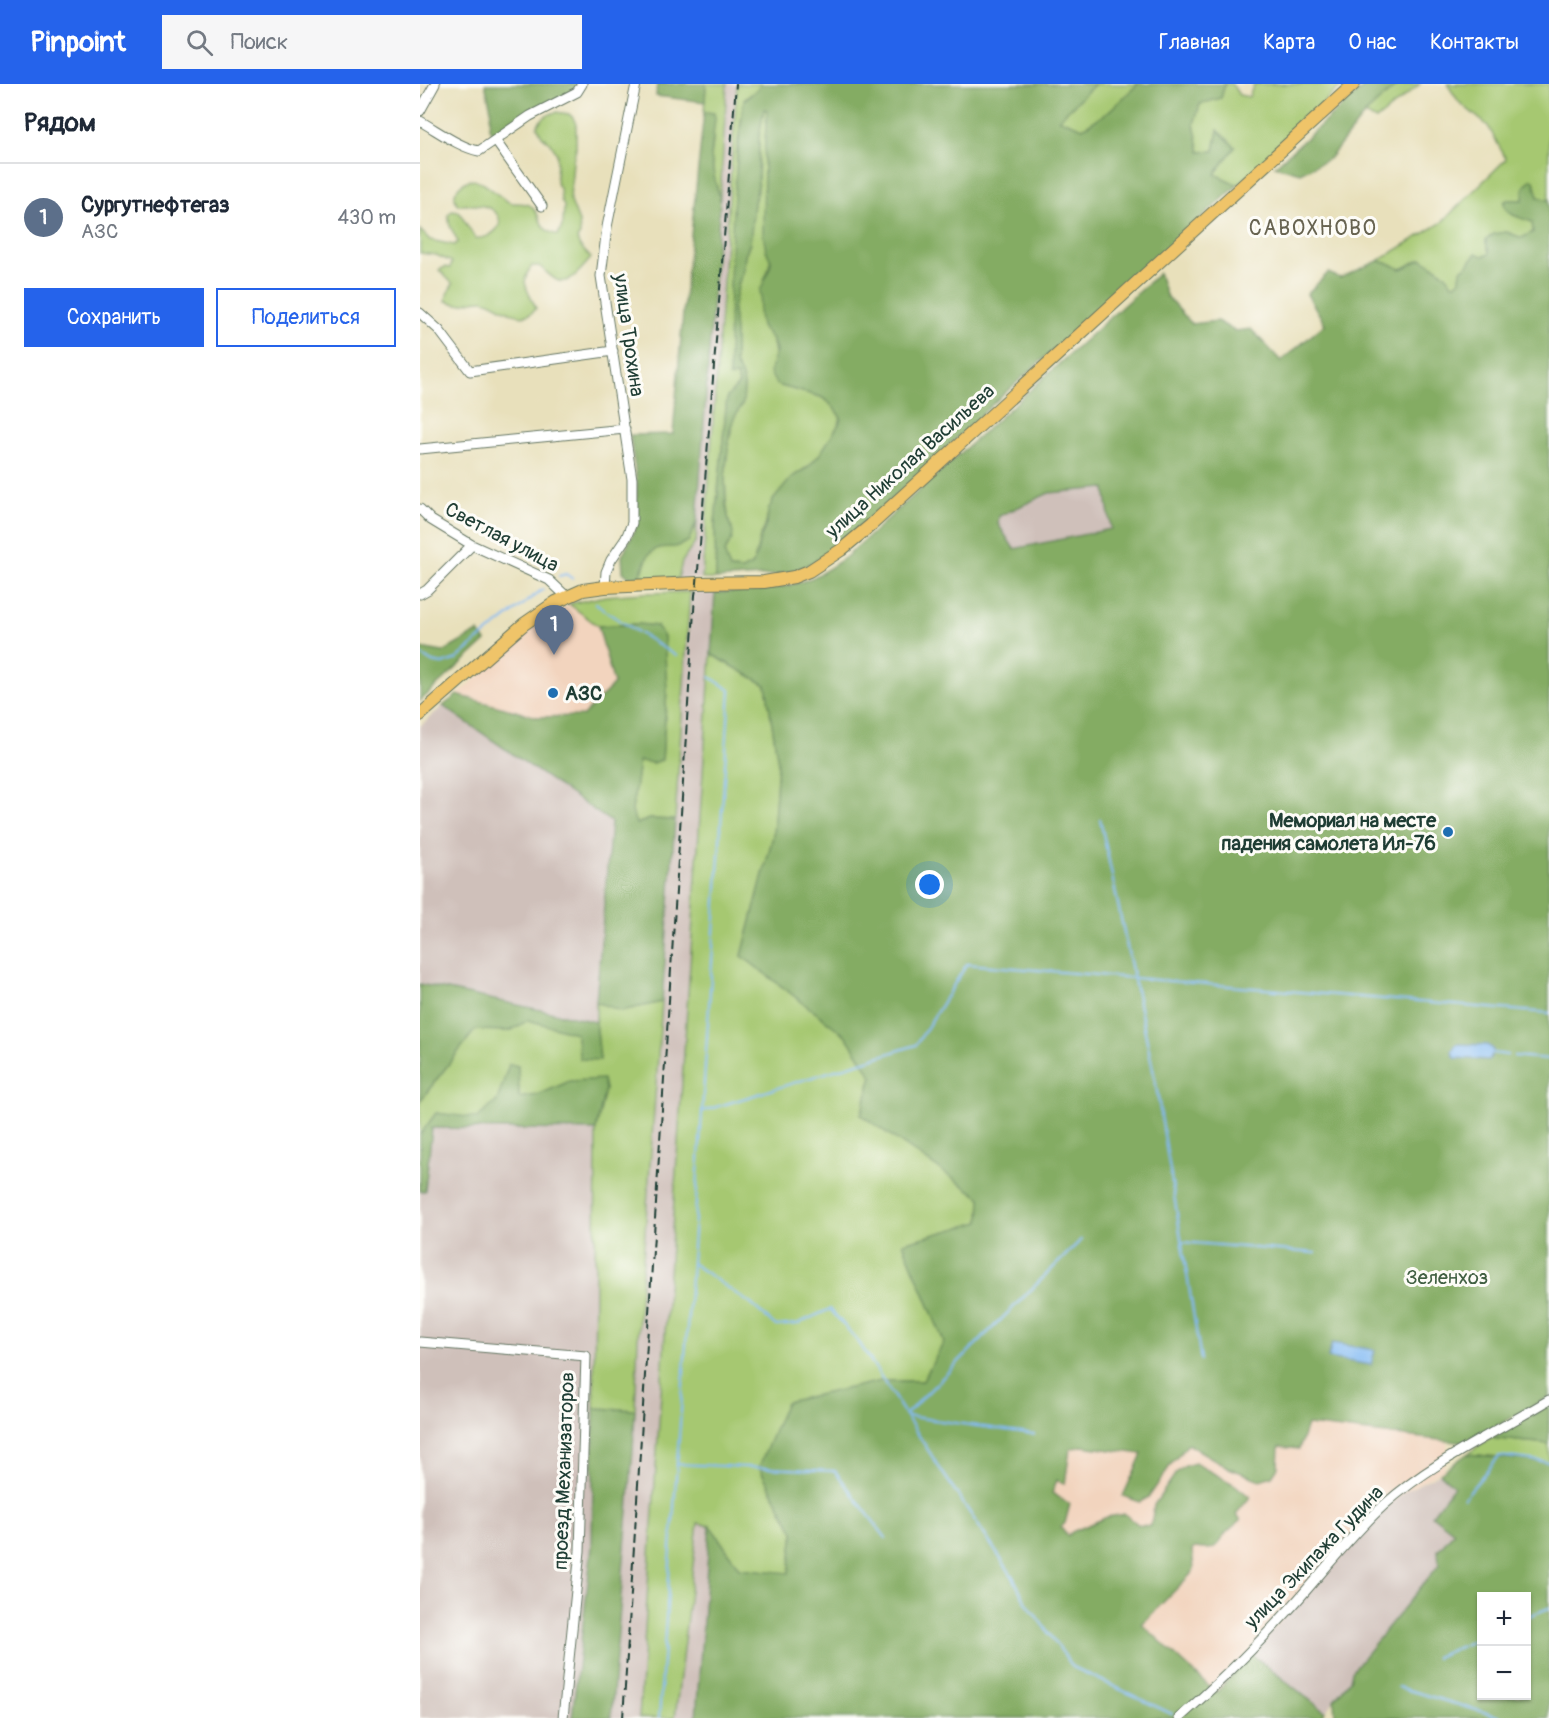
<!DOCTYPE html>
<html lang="ru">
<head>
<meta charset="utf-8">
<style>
	:root { --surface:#fff; --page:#f6f6f7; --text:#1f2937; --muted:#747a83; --line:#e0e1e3; --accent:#2563eb }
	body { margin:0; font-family:Pangolin,sans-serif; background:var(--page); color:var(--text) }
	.controls { position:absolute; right:18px; bottom:18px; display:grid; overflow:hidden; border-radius:0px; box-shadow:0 2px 4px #0004 }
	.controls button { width:54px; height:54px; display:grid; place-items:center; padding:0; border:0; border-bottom:2px solid var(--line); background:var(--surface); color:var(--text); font:30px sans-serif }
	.you { position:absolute; left:510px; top:801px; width:21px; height:21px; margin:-15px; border:4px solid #fff; border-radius:50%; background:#1a73e8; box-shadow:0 0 0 9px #1a73e833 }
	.badge { display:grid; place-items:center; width:39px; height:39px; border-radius:50%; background:var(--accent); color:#fff; font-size:20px; font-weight:700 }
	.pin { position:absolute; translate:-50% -50px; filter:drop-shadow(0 2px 3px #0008) }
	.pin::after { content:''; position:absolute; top:32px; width:21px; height:18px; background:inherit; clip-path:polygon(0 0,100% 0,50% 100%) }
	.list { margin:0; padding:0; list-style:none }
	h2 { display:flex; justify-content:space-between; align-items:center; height:78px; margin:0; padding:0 24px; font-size:26px }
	h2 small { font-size:20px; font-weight:400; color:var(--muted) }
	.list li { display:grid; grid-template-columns:39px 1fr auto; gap:18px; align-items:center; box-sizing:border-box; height:108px; padding:0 24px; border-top:2px solid var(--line) }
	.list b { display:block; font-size:22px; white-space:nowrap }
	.list p { margin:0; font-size:20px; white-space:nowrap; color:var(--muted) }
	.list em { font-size:20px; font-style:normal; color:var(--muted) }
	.actions { display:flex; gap:12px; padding:18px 24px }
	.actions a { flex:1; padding:14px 0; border:2px solid var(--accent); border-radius:0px; text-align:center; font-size:21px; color:var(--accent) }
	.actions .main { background:var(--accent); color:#fff }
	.icon { flex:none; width:33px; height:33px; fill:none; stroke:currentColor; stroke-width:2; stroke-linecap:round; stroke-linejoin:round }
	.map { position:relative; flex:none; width:1129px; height:1634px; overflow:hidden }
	header { display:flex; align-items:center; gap:36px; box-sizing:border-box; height:84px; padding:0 30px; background:var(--accent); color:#fff }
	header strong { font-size:28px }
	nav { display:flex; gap:33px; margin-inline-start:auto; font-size:21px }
	.search { width:420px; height:54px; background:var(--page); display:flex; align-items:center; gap:15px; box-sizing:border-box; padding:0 21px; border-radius:0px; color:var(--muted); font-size:22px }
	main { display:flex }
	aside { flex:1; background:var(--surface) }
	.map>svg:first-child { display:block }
</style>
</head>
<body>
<header>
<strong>Pinpoint</strong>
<div class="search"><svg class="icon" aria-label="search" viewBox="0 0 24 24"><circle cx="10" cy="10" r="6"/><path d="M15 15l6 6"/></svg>Поиск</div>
<nav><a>Главная</a><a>Карта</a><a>О нас</a><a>Контакты</a></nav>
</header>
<main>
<aside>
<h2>Рядом<small></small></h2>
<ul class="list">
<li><span class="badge" style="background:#5c6f8a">1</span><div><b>Сургутнефтегаз</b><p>АЗС</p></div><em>430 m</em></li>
</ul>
<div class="actions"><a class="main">Сохранить</a><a>Поделиться</a></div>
</aside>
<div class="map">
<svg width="1129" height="1634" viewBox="0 0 1129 1634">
	<rect width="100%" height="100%" fill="#fdfcf7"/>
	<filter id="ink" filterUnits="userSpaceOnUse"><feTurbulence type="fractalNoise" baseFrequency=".0167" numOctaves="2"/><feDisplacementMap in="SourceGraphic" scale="12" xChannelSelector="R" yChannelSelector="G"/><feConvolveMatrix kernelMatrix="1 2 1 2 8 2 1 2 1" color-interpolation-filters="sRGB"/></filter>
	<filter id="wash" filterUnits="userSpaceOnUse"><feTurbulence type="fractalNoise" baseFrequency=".008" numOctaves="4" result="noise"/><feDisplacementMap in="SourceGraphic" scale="24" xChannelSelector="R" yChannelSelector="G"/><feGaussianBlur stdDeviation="1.35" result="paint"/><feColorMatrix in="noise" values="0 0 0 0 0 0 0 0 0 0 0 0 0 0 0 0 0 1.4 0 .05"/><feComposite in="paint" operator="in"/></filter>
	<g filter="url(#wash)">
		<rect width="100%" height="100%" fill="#e8e0bb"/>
		<!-- built -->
		<path fill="#f2d4be" d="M149,520L178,542L195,600L163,632L117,633L37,611L123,535Z
			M887,1341L1028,1358L1024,1385L982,1409L796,1609L722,1540L757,1505L774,1485L772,1466L775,1464L789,1466L799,1461L805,1450L820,1436L816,1431L830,1413L774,1379L765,1382L756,1389L734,1421L731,1442L720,1441L687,1433L652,1448L648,1452L641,1443L631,1409L637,1396L645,1400L650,1365L662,1362L722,1370L703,1412L720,1418L768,1360L784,1370L859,1363L879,1365Z"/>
		<!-- industrial -->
		<path fill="#cfc0ba" d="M307,0H317L282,495H258L262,478L276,457Z
			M685,404L691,445L594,465L578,439V432L629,409Z
			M270,508L295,509L219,1634H191L213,1366L219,1231L241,943Z
			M23,622L191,738L183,828L176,938L0,900V642Z
			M12,1044L176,1046L175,1289L172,1463L152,1634H0V1107H5Z
			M1020,1389L1035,1401L1034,1447L1018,1466L1019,1481L932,1587L930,1596L905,1628L831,1570L948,1441L982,1409Z
			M278,1439L290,1441L276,1634H255Z"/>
		<!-- green -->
		<path fill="#a6c871" stroke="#628252" stroke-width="1.5" d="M286,0H307L300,116L294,92L291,72L293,58V29L284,28Z
			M317,0H340L339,4L324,16L317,64L309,293L317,292L319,300L307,314L295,439L296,495H282Z
			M675,0H718L687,29L663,44L639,35Z
			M805,0H812L819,11L829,13L834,0H923L818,101L794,90L815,63L798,46L794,67L779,68L774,40L780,20L801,14Z
			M978,0H1000L956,36L945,30Z
			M1027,0H1129V116L1118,113L1114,97L1103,116H1087L1084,118L1085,124L1093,131L1113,138L1114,148L1102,154L1087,148L1074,150L1066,156V159L1069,168L1068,172H1062L1056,170L1048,181L1041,186L1040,197L1035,200H1032C1025,186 1014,184 1003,175C993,176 989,184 980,185L971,180L958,177L1021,139L1086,75L1068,42L1039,18Z
			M344,24L347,26L344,77L346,166C355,178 347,185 344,197C342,207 340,216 340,226C339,253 363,251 351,284L361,302L401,313L411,319L421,334L419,340L404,365L392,380L372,393L347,432C347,442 342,448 339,456C337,464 336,472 333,480L322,486L310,485L304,471L309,460L312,444L309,438L306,415L305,393L308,363L314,333L323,319L324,301L321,290L315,280V249L313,225L319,198L323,187L325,171L330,159L334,118L338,108L339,53Z
			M136,28L149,30L153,34L156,40V64L153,77L150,115L159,138L160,150L157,155L159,161L171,174C165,181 150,201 139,197C132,195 125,186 119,182H112C98,199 109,207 116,224C103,244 79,219 64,216C52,215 50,219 40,220C36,221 31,218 26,217L27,210L33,200L19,186L25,183L30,184L32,178L16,171L0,169V146L10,156L34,161L38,158L30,142L28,131L32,127L39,128L55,154C70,156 88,141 75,128C67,119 48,121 38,121C34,115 33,110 38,104C56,82 73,111 89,118C96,121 105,117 111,122C124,134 116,145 138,151L143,140L144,122L141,116L140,104L136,99L137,70L131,60L122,52L117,42C121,35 128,30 136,28Z
			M277,436L276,457L262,478L258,495L217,493L222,489L228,472L236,465L247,462L274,447Z
			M270,508L255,736L230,735L215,740L212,727L219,676L233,679L242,676L247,606L237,542L218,540L178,542L149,520L185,512L223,509Z
			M291,570L346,601L358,679L353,752L322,872L426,951L452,992L441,1031L561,1114L560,1138L483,1159L524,1258L503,1297H461L339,1383L374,1448L369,1490L319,1484L290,1442L278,1439L255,1634H219Z
			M176,918L201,927L242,918L219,1231L215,1326L174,1324L176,1046L185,1005L150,997L118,1011L99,1014L98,982L90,980L77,1017L57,1035L16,1029L0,1051V1017L55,946L90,947L108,936L156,949L180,975L176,938Z
			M1070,1354L1129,1360V1378L1047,1370Z"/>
		<!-- forest -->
		<path fill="#84ac63" stroke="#52744c" stroke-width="1.5" fill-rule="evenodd" d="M65,0H160L159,3L74,53L69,44L71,25Z
			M237,0H286L285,18L236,12Z
			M340,0H675L639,35L663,44L687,29L718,0H805L801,14L780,20L774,40L780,68L794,67L798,46L815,63L795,90L818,101L576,317L474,413L410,467L396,477L378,485L357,491L296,495L295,439L307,313L319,300L317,292L309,293C309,201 311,108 324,16L339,4ZM344,25L347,26L344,77L343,150L346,166L351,177L350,183L340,207L341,212L339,230L341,242L352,255L356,266L350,289L356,300L361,302L401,313C410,318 415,325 421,334L419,340L400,370L387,384L372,393L353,416L348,427L347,438L339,458L337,469L333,480L322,486L310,485L305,471L306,465L312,455L313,449L309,438L306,421L305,393L310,345L314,334L323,319L324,301L321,290L315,280V249L313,225L319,198L323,187L325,171L330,159L334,118L338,102L339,53Z
			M947,0H978L945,30L909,75L880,89L855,82Z
			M284,28L294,29L295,34L291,72L294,92L300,116L277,436L269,457C264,459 260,462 255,463C244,464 236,461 228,472C223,479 224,487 217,493H209L203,488L202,472L216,444L217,399L210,351L253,350L264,217Z
			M1111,95L1114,97L1118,113L1129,116V1313L1046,1359L887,1341L879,1365L859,1363L858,1383L852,1392L840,1396L809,1384L768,1360L752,1379L729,1413L720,1418L703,1412L722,1370L662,1362L650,1365L645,1400L637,1396L632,1409L650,1420L645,1439L641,1443L648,1452L652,1448L687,1433L705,1430L719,1441L731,1442L734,1421L756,1389L765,1382L775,1379L815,1401L830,1413L816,1430L821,1436C816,1440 811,1444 806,1449C794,1464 797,1467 775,1464L772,1466L774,1485L770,1491L722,1540L796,1609L831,1570L905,1628L901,1634H276L290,1441L319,1484L369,1489L374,1448L339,1383L366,1318L461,1297H503L524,1258L483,1159L560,1138L561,1114L441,1031L452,992L426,952L322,872L353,752L358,679L346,601L291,570L295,509C326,507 360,507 389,495C402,490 414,481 426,473L739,189L746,211L772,240L797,237L815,247L831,245L861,277L905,240L887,210L908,189L920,194L958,177L971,180L980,185C989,184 994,176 1003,175C1014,184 1025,186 1032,200H1035L1040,196L1041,186L1048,181L1056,169L1062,172L1068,171L1069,168L1066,159V156L1074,150L1086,148L1102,154L1113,148L1112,138C1102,134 1084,131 1084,118L1087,116H1103L1104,103ZM685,404L691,445L594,465L578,440L579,432L629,409Z
			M218,540L237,542L244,553L247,606L242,676L233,679L219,677L212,727L216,740L230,735L255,736L242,918L201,927L176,918L191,738L23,622L37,611L117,633L163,632L194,600L178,542Z
			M58,548L66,557L0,617V564L23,568Z
			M0,900L176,938L180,976L160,975L156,949L108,936L90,947L55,946L0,1017Z
			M89,980L98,982L99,1014L118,1011L150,997L183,995L185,1005L176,1046L12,1044L5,1107H0V1051L16,1029L57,1034L77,1017Z
			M1129,1321V1360L1070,1354Z
			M174,1324L215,1326L213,1366L191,1634H152L172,1463Z
			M1047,1370L1129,1378V1634H942L940,1632L936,1634H915L914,1616L930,1596L932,1587L1019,1481L1018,1466L1034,1448L1012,1431L1034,1402L1020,1389ZM1062,1512H1106V1612H1062Z"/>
		<!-- water -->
		<path fill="#84bbf4" stroke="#527c94" stroke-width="1.5" d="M1036,960L1067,961L1073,965V969L1069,976L1035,974L1032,968Z
			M912,1259L955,1266L951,1281L908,1274Z"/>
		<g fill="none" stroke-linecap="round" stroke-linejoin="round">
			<!-- stream -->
			<path stroke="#84bbf4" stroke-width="2" d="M139,492L146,490L153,495
				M176,519L185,527L256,572
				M0,570L12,578L22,580L37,575L57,557L123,505
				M290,593L310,606L272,1179L331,1220L356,1242L377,1240L410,1225L440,1260L519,1383L593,1493L604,1515L653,1583L752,1630
				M680,735L735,995L781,1276
				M1073,969L1087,971
				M1094,972L1129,975
				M283,1027L496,961L547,880L1129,929
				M762,1158L895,1169
				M272,1179L257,1380L415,1387L466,1454
				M485,1331L661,1156
				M486,1332L614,1350
				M1044,1414L1079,1372L1129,1378
				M1106,1533L1129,1524
				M1016,1573L1062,1553
				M978,1603L1084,1634
				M239,1634L257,1380"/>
		</g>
	</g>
	<g filter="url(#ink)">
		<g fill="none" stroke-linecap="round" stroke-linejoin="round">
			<!-- minor casing -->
			<g stroke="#657663" stroke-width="11">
				<path id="minor" d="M0,27L15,0
					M0,37C18,47 39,63 59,67L110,32L157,8L162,0
					M75,56L122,122
					M0,229L19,246L50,287L193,267
					M0,365L205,345
					M0,425L11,436L52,461L129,496L147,513
					M185,503L186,488L191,476L206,454L212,439V395L181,192L187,143L216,0
					M0,510L7,506L52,461
					M0,1258L166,1272L160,1467L143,1634
					M759,1634C796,1602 833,1565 866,1529C899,1493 928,1454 964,1421C1012,1378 1074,1349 1129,1316"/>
			</g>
			<!-- major casing -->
			<g stroke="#657663" stroke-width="14">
				<path id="major" d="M0,631L104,540L136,518L163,506L185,503L277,499L344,498L374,493L389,487L421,466L451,441L934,0"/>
			</g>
			<!-- minor -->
			<use href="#minor" stroke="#fff" stroke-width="9"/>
			<!-- major -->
			<use href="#major" stroke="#efc469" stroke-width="12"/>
			<!-- rail -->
			<path stroke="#1f3d34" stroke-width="2" stroke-dasharray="9 4.5" stroke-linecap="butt" d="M203,1634L275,511L277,499L316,0"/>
		</g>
	</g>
	<!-- markers -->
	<g fill="#1f6fb2" stroke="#fdfcf7" stroke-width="2">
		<circle cx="133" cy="609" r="6"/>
		<circle cx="1028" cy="748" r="6"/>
	</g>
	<g text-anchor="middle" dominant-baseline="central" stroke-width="6" stroke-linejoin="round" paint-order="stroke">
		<!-- street labels -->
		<g font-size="20" fill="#1f3d34" stroke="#fdfcf7">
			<text transform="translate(209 251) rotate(82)">улица Трохина</text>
			<text transform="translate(490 377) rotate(-42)">улица Николая Васильева</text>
			<text transform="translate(82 453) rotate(28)">Светлая улица</text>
			<text transform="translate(144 1387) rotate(-88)">проезд Механизаторов</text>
			<text transform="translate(894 1473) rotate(-46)">улица Экипажа Гудина</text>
		</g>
		<!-- poi labels -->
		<g font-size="20" font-weight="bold" fill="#1f3d34" stroke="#fdfcf7" text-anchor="start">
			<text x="145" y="609">АЗС</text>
			<text x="1016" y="736" text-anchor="end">Мемориал на месте<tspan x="1016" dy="23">падения самолета Ил-76</tspan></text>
		</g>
		<!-- park labels -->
		<g font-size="20" fill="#416043" stroke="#fdfcf7">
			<text x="1027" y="1193">Зеленхоз</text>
		</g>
		<!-- neighbourhood labels -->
		<g font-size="21" letter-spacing="1.5" fill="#676350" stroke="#fdfcf7">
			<text x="893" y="144">САВОХНОВО</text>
		</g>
	</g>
</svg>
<div class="controls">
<button>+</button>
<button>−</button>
</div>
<div class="you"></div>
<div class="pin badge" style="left:134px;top:571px;background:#5c6f8a">1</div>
</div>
</main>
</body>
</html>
